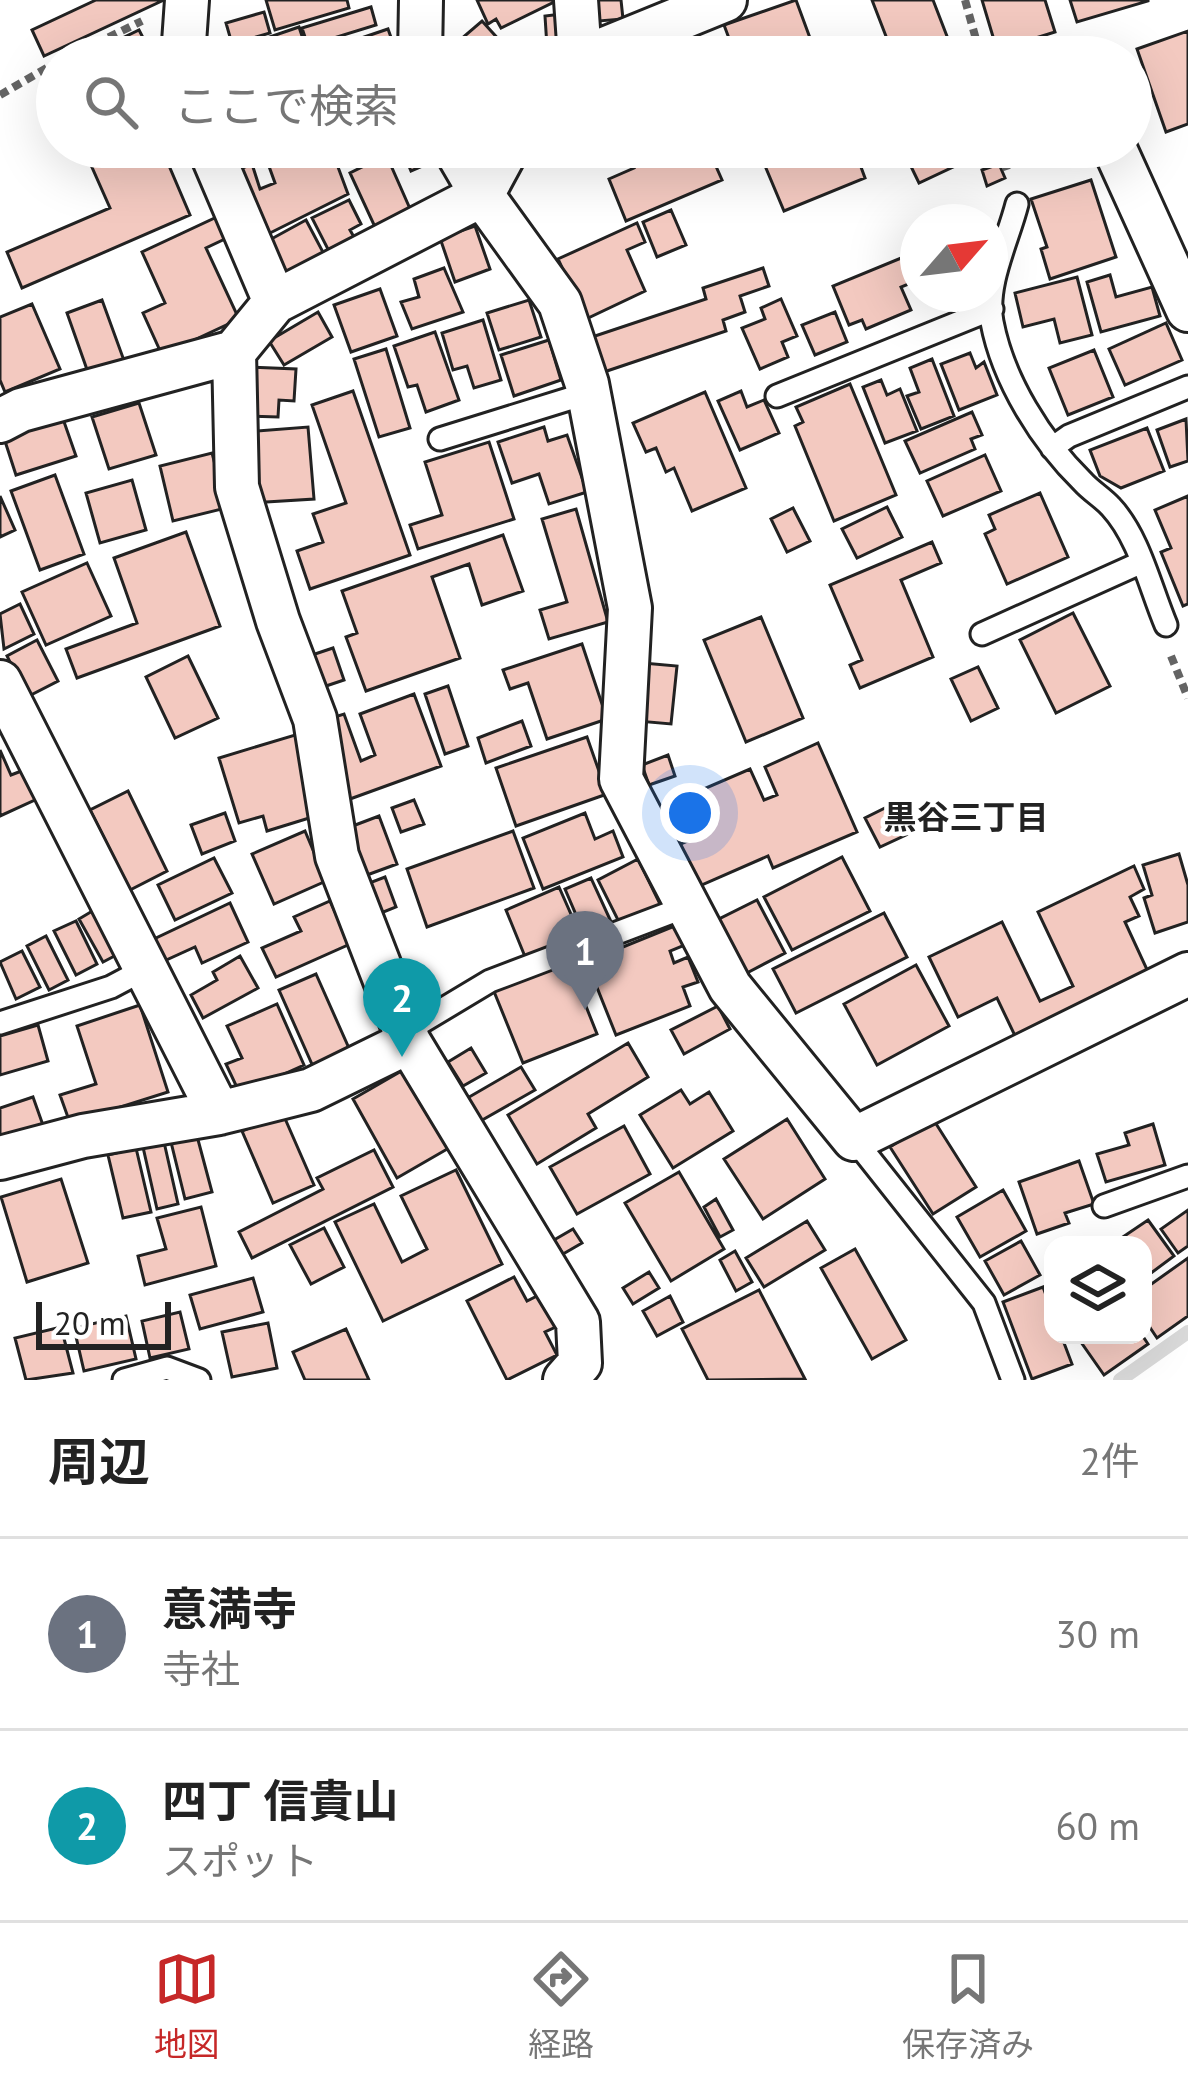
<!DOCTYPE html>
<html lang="ja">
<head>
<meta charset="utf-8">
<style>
	:root { --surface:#fff; --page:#f2f2f2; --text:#222; --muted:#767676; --line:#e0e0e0; --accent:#c62828 }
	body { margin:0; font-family:"PT Sans","Noto Sans JP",sans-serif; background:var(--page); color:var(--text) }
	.controls { position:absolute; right:36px; bottom:36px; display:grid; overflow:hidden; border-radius:24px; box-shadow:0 12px 48px #0002 }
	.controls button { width:108px; height:108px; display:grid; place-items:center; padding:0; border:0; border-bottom:3px solid var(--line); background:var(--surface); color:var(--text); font:60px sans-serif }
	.compass { position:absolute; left:900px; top:204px; width:108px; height:108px; border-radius:50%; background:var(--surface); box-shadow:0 12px 48px #0002; rotate:62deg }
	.scale { position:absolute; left:36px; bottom:30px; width:135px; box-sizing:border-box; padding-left:12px; border:6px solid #222; border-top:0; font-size:33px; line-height:42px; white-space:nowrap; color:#222; -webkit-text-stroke:9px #fff; paint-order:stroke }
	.you { position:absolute; left:690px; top:813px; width:42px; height:42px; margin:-30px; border:9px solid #fff; border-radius:50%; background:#1a73e8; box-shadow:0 0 0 18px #1a73e833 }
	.badge { display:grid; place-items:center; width:78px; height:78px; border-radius:50%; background:var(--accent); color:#fff; font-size:39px; font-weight:700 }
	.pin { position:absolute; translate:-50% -99px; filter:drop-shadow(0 3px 6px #0008) }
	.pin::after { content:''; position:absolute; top:63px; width:42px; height:36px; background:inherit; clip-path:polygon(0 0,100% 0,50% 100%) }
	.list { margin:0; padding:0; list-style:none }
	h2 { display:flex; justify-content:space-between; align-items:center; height:156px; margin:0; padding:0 48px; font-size:51px }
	h2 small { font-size:39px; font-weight:400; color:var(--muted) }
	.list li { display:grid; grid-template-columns:78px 1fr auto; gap:36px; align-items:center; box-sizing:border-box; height:192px; padding:0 48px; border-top:3px solid var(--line) }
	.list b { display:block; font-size:45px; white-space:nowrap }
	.list p { margin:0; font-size:39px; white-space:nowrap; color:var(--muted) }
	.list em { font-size:39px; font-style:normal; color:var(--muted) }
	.icon { flex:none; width:66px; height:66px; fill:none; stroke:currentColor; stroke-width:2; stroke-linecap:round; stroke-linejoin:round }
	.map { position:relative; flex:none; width:1188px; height:1380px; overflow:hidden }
	.search { position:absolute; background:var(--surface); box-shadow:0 12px 48px #0002; left:36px; right:36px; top:36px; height:132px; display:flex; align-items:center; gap:30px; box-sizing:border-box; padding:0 42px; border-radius:66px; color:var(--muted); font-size:45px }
	.sheet { height:540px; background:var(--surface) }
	nav { display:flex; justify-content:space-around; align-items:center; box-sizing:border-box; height:168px; border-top:3px solid var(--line); background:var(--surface); font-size:33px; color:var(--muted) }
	nav a { display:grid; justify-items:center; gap:6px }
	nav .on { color:var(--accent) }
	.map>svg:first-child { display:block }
</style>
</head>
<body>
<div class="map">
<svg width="1188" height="1380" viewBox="0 0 1188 1380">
	<rect width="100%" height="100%" fill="#fff"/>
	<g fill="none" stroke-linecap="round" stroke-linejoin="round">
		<!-- stream -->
		<path stroke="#d9d9d9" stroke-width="14" d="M1120,1380L1188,1332"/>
	</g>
	<!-- building -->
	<path fill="#f3c9c0" stroke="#222" stroke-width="3" d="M96,0H164L44,56L32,30Z
		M266,0H347L349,8L275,30Z
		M477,0H553L554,2L501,28L496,19L488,24Z
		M585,0H621L623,19L587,22Z
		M796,0L817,57H736L724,25Z
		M872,0H933L955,57H894Z
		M982,0H1045L1055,32L997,50Z
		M1070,0H1148V1L1077,22Z
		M371,7L376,25L308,46L302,28Z
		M264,12L270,33L232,44L226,23Z
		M562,14L566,44L547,47L545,16Z
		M482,21L501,42L484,57H440Z
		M299,27L309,57H231L229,51Z
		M388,29L398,57L311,55Z
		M139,30L152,55L97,57L94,52Z
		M1188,31V124L1166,132L1137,49Z
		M688,35L698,57H637Z
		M83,147H161L190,215L22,288L7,252L110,208Z
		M262,147H343L346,155L335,159L348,194L260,238L235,171L252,164L260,189L275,183Z
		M365,147H396L400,156L389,161L411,211L375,227L350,173L372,162Z
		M401,147H436L441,158L411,171Z
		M625,147H737L740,153L715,164L722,180L626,221L609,179L634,168Z
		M744,147H787L749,161Z
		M797,147H869L872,154L858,159L865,178L784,211L763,161Z
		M910,147H985L987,151L919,183L903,150Z
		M999,164L1005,178L987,186L982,170Z
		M1091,180L1116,257L1050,279L1041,249L1047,247L1031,199Z
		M349,200L361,224L350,230L358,244L332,257L312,218Z
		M671,210L686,245L657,257L643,222Z
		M219,216L229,237L206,248L239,319L162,355L143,313L165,303L142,252Z
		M306,220L325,256L283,278L264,243Z
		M637,223L645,242L627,250L645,291L586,319L558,259Z
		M475,226L490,269L455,282L440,238Z
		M906,256L916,281L901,287L911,310L866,329L862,320L849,325L833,286Z
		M444,268L463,312L412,329L401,302L419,297L414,279Z
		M763,268L769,286L740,296L745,312L723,320L726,331L598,374L586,339L706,299L703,288Z
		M1110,275L1116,297L1152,287L1160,316L1101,332L1087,282Z
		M1077,277L1092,335L1060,343L1054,319L1023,327L1015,293Z
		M380,289L397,336L351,352L334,305Z
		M781,299L797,336L782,342L788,357L760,369L742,328L765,319L761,308Z
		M102,300L126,366L90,378L67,313Z
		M529,300L541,337L499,350L487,313Z
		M32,304L60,369L5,392L0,380V317Z
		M318,312L332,337L284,365L269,341Z
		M835,312L847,342L815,355L802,325Z
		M483,320L501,380L474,388L467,366L453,370L442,333Z
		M1166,323L1182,360L1125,385L1109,349Z
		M435,332L459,400L426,412L417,385L408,387L394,346Z
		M549,340L561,380L514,396L501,355Z
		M386,349L410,428L379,437L354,359Z
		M1094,350L1113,397L1068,415L1049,368Z
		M970,353L976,368L984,362L997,395L959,410L941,364Z
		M932,359L954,416L921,429L907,396L919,392L910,368Z
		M250,367L296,369L294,401L279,400L278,417L248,416Z
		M881,380L887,395L900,389L917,431L885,443L863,387Z
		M850,384L896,495L834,521L795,426L803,422L796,407Z
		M353,391L410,555L310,589L297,551L323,542L313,514L346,503L312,405Z
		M741,391L747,407L764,400L779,433L740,450L718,401Z
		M705,392L746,488L692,511L674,468L666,472L656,448L646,452L633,423Z
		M139,403L156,455L109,469L92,417Z
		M972,412L982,435L971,439L975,449L920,473L905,441Z
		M62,416L76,456L16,475L3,435Z
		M1186,419L1188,461L1170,467L1157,430Z
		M308,427L314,499L251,503L245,432Z
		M544,427L548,441L567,435L587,492L549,504L539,474L512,483L498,442Z
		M1147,428L1164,471L1121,488L1100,476L1090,450Z
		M489,442L514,519L418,549L410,525L442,515L425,462Z
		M212,453L226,508L173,521L160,466Z
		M985,455L1001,491L943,516L927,481Z
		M55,475L84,554L40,570L11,491Z
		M132,480L146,530L100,543L86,493Z
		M1040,493L1068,557L1007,584L985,534L995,529L989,515Z
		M0,496L15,530L0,537Z
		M1188,496V604L1183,606L1161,552L1171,548L1155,510Z
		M887,507L902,537L857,558L842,529Z
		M793,508L810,541L787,552L771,519Z
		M576,509L608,622L549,639L540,610L567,602L542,519Z
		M186,532L220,626L77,678L66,649L137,623L114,558Z
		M503,535L523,591L482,605L469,564L432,577L460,658L366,691L346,637L357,633L342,591Z
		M932,542L941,563L901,580L933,657L860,688L850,665L862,660L830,585Z
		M87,563L111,616L46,645L22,592Z
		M20,604L34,634L4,649L0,614Z
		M1073,613L1110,686L1056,713L1020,640Z
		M761,617L803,718L746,742L704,640Z
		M37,640L58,681L27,697L7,656Z
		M582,644L607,719L547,739L528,683L510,689L503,670Z
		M333,648L344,680L317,689L306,657Z
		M188,656L218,718L175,738L146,677Z
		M643,663L677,666L671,724L637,721Z
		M978,667L998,708L971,721L951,679Z
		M448,686L468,746L445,754L425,694Z
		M414,694L441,766L350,799L322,721L344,714L361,761L375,755L360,714Z
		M522,721L531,746L486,763L478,738Z
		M295,735L319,815L267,831L263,816L239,823L219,758Z
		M587,737L607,794L516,826L496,768Z
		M818,743L857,832L773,868L768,856L697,887L678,845L695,838L678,800L750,769L764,800L777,795L765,767Z
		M0,750L11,775L24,770L37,799L0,816Z
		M668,755L675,776L649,785L642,765Z
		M128,791L167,871L130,890L90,810Z
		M414,800L424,824L401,832L392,808Z
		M893,804L908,834L880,847L865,818Z
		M225,813L235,841L202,854L191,825Z
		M585,813L595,839L613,831L623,857L543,889L523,838Z
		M379,816L397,864L367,875L350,827Z
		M305,831L326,881L274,904L252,854Z
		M513,831L534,888L427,927L407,869Z
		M1179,854L1188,885V922L1155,933L1144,898L1152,895L1143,865Z
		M842,857L870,911L792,950L764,897Z
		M214,858L232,893L175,920L158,885Z
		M638,859L661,906L621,926L598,880Z
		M1134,866L1144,889L1130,897L1139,916L1125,922L1150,976L1017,1040L997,998L958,1017L929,957L1002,922L1040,1001L1073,986L1038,912Z
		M385,877L396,907L376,915L364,885Z
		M591,878L613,926L586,938L565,889Z
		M559,887L581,937L526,959L506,910Z
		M757,900L785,953L743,975L715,921Z
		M330,901L350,944L276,977L262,948L301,931L294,917Z
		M230,903L248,942L202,963L195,947L164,961L154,939Z
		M99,907L124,951L103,962L79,919Z
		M884,913L907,957L796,1013L773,969Z
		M76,921L97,964L76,975L54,931Z
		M677,925L685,945L670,951L674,963L688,957L698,982L683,987L690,1006L616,1035L592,975L576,981L597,1034L523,1063L493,989L566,960L569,969Z
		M46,936L68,980L49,990L27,946Z
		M22,951L40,987L16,999L0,962Z
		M240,956L258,988L203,1018L191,995L217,980L213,972Z
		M916,965L949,1026L877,1065L844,1004Z
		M316,974L352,1055L315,1071L279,990Z
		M277,1004L304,1065L240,1094L226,1064L242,1058L227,1026Z
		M140,1005L168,1092L70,1123L60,1095L96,1084L77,1026Z
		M718,1006L730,1029L684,1054L671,1030Z
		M38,1025L48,1061L0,1075V1036Z
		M628,1043L648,1077L588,1114L596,1128L537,1164L508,1115Z
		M471,1048L486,1073L463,1086L448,1062Z
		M521,1067L535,1090L477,1123L464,1100Z
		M405,1069L449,1148L397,1178L353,1099Z
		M681,1090L690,1104L709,1092L733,1131L673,1168L640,1115Z
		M33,1097L44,1128L0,1143V1108Z
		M283,1114L314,1185L273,1203L242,1131Z
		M787,1119L825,1179L763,1219L724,1159Z
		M933,1119L976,1187L933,1214L890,1147Z
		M1153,1124L1165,1165L1106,1182L1097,1154L1129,1145L1125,1133Z
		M624,1126L650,1174L577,1214L550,1167Z
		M197,1136L212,1192L185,1199L171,1142Z
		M164,1142L178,1204L157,1209L143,1147Z
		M136,1148L151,1212L123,1218L108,1155Z
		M374,1150L393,1187L252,1258L239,1232L323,1189L317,1178Z
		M1079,1161L1094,1204L1065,1213L1069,1223L1037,1234L1019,1182Z
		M456,1170L502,1264L383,1321L335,1222L374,1204L402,1262L427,1249L401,1196Z
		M679,1172L724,1249L671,1281L625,1203Z
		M61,1179L88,1263L27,1282L1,1197Z
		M1003,1190L1026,1231L980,1257L957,1217Z
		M716,1199L733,1230L720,1237L704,1207Z
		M201,1207L216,1266L145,1285L138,1256L166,1249L157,1218Z
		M1188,1210V1246L1178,1253L1161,1229Z
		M1148,1220L1174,1256L1143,1279V1245H1111Z
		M807,1221L825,1250L764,1287L746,1258Z
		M324,1228L344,1267L311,1284L290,1245Z
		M573,1229L582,1243L563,1254L554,1240Z
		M1021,1241L1040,1275L1004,1295L985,1261Z
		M855,1249L906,1340L872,1359L821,1268Z
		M735,1251L752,1282L736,1291L720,1260Z
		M1188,1258V1316L1157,1338L1143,1317V1290Z
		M649,1272L659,1288L633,1304L623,1288Z
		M514,1277L527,1301L543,1293L560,1325L545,1332L557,1355L507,1380L467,1301Z
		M253,1278L263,1312L200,1329L190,1295Z
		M1043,1287L1053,1314V1335H1061L1072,1364L1032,1379L1003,1302Z
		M759,1290L805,1379L708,1380L682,1329Z
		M670,1296L683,1322L657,1336L643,1311Z
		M180,1312L189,1349L150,1358L142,1321Z
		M126,1316L136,1359L84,1371L74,1328Z
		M268,1323L277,1368L232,1377L222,1332Z
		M61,1327L73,1373L26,1380L15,1338Z
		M346,1329L369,1380H305L293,1352Z
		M1076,1335H1142L1148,1344L1104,1375Z"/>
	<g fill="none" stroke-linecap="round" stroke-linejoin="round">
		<!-- lane casing -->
		<g stroke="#222" stroke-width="27">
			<path id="lane" d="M1017,204C1008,240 985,284 992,322C1003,380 1041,441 1083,482C1091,491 1103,498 1111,507C1139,537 1150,587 1166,625
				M777,396L992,309
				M440,439L588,393
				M1052,448L1069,436L1188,387
				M982,634L1140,563
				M0,1023L111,987L145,969
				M405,1032L490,981L688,906
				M854,1139L984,1303L1013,1380
				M1104,1206L1188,1176
				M124,1380L167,1368L199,1380"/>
		</g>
		<!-- street casing -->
		<g stroke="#222" stroke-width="48">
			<path id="street" d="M576,0L580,57
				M183,57L187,0
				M420,57L421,0
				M585,57L725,0
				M209,147L275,302
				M454,147L482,195L560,303L587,384L630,608L621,779L730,987L854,1139L1188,974
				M1114,147L1188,310
				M234,352L237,487L278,621L315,719L337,856L409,1042L578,1322L580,1363L565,1380
				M0,421L21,410L234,352L275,302L482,195L508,147
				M0,682L219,1113
				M0,1158L83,1136L219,1113L311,1090L409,1042"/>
		</g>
		<!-- path -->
		<path stroke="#646464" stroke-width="8" stroke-dasharray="9 6" stroke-linecap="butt" d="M965,0L981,57
			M68,57L142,21
			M0,95L57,62
			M1000,147L1008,174
			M1171,656L1188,698"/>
		<!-- lane -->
		<use href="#lane" stroke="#fff" stroke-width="21"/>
		<!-- street -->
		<use href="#street" stroke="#fff" stroke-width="42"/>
	</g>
	<g text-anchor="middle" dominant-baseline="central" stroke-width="9" stroke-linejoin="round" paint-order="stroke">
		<!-- neighbourhood labels -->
		<g font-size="33" font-weight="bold" fill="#222" stroke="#fff">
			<text x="966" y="816">黒谷三丁目</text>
		</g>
	</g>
</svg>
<div class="controls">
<button><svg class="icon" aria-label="layers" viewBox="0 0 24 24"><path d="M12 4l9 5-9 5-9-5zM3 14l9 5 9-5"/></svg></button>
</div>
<svg class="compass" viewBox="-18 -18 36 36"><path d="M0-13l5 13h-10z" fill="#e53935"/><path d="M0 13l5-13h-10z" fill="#767676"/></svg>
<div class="scale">20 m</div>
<div class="you"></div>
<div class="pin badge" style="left:585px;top:1010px;background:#6b7280">1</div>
<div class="pin badge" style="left:402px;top:1057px;background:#0f9aa8">2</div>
<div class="search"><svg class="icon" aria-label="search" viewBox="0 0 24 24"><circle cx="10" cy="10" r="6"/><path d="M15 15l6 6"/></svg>ここで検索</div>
</div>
<section class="sheet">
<h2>周辺<small>2件</small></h2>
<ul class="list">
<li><span class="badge" style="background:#6b7280">1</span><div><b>意満寺</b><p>寺社</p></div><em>30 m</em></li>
<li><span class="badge" style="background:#0f9aa8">2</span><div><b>四丁 信貴山</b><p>スポット</p></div><em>60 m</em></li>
</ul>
</section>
<nav>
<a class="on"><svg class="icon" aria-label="map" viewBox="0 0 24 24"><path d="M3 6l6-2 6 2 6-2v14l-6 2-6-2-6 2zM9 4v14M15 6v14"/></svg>地図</a>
<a><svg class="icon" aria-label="directions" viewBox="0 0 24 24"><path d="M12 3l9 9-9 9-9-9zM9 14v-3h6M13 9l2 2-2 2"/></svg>経路</a>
<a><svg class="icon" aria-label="saved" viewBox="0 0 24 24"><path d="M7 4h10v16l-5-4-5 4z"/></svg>保存済み</a>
</nav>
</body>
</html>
